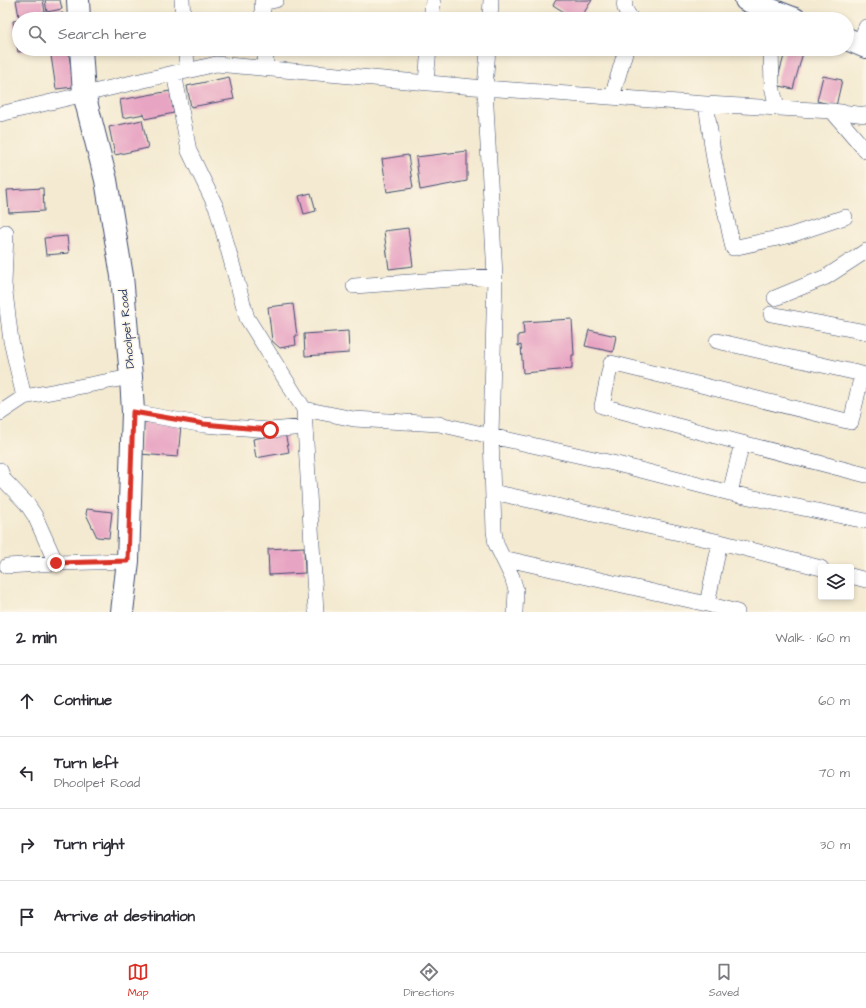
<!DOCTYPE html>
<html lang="en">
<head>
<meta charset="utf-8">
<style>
	:root { --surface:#fff; --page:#f7f7f7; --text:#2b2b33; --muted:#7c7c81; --line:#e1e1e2; --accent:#d93025 }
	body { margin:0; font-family:"Architects Daughter",sans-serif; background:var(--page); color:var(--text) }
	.controls { position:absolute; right:12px; bottom:12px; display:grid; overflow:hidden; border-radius:4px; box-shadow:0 2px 6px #0003 }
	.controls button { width:36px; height:36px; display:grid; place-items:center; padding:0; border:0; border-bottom:1px solid var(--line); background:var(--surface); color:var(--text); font:20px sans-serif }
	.stop { position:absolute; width:12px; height:12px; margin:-9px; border:3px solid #d93025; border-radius:50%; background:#fff }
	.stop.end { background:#d93025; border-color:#fff; box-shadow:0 1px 4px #0008 }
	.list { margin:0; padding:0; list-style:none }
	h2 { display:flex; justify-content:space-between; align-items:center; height:52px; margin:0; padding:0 16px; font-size:17px }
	h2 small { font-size:13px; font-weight:400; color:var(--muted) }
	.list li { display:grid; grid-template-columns:26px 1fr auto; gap:12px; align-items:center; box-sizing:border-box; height:72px; padding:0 16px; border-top:1px solid var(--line) }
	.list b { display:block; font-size:15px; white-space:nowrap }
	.list p { margin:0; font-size:13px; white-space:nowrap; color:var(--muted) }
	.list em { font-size:13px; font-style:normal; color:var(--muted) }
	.icon { flex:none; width:22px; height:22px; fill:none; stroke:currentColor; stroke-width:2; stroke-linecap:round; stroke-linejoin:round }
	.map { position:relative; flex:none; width:866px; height:612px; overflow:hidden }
	.search { position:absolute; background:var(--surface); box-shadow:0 2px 6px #0003; left:12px; right:12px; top:12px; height:44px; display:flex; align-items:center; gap:10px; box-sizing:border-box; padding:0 14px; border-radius:22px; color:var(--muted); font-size:15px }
	.sheet { height:340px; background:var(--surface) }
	nav { display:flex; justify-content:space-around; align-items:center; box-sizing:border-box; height:56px; border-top:1px solid var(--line); background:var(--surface); font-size:11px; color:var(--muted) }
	nav a { display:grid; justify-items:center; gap:2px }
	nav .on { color:var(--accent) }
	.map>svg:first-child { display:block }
</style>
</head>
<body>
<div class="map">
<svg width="866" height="612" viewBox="0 0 866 612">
	<rect width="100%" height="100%" fill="#fcf5e5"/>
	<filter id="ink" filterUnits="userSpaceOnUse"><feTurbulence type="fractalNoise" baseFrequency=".025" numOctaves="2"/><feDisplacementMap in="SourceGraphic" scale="8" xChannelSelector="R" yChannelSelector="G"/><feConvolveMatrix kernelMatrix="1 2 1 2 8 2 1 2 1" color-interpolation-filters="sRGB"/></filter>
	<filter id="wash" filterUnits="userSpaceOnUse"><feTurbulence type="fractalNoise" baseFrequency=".012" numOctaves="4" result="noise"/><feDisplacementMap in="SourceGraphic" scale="16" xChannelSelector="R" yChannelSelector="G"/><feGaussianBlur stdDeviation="0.9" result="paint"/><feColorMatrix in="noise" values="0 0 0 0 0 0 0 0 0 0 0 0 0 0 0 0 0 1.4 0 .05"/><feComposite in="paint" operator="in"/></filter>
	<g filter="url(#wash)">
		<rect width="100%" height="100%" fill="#f4ead1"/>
		<g id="blocks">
			<!-- building -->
			<path fill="#e8a5c3" d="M16,0H43L45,12L19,17Z
				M45,0H60L62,9L47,12Z
				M556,0H592L580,19H575L553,5Z
				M63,13L64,19H45L44,16Z
				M19,20V49H31V50L18,52L13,21Z
				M50,49H68L74,87L56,89Z
				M777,49H804L793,89L776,85L785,52Z
				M823,76L842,80L836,106L817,101Z
				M229,77L234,99L191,107L187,86Z
				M170,91L174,113L145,119L144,114L123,118L120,100Z
				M142,120L148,148L115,155L109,127Z
				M467,151V181L420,190L416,157Z
				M408,155L413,188L387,192L382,159Z
				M43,188L44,211L9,213L7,190Z
				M311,193L316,211L304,214L299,196Z
				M408,228L413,266L389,269L384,231Z
				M67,236L69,253L46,255L44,238Z
				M293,304L297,336H295L296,345L280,348L272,341L268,307Z
				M572,319L574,355H572V369L523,373L521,345L518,346V335L524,334L523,322Z
				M589,330L616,336L613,352L585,346Z
				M348,331L349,353L305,356L304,334Z
				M143,422L181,425L178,457L140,454Z
				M285,433L289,452L256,458L253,439Z
				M87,509L112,512L109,538L97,537L86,514Z
				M304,547L305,573L269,575L268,549Z"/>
		</g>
	</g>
	<g filter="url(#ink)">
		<use href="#blocks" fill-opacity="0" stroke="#3c4b6f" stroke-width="1"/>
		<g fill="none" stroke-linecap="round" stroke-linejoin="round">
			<!-- street casing -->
			<g stroke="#3c4b6f" stroke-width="16">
				<path id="street" d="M182,0L183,19
					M625,0C623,10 627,11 631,19
					M263,19L262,3L276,0
					M431,19L433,3
					M490,19L491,0
					M859,44L866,27
					M186,49L187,71
					M265,49L266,68
					M488,49L485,88L495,276L491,436L494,531L496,544L512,577L516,590L515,612
					M771,49L772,86L777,108
					M174,73L189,151L217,209L247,318L267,350L304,409L354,419L439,424L491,436L617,464L730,493L866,521
					M426,82L429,49
					M612,97L626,49
					M706,104L714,159L733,248L791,235L845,217
					M832,111L866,115
					M0,114L174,73L187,71L216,64L485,88L706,104L832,111L866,151
					M6,232L4,284L11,341L24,397
					M354,286L495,276
					M775,298L826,277L866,251
					M771,314L866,332
					M717,341L862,374L851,422L611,363L602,406L742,443L866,475
					M304,409L316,612
					M133,412L204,425L270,430L305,427
					M0,413L24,397L131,377
					M0,470L4,480L27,504L35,516L56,563
					M493,492L720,542L821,568
					M730,493L742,443
					M503,558L707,604L737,612
					M7,566L56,563L128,561
					M851,576L866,580
					M707,604L720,542"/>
			</g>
			<!-- secondary casing -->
			<g stroke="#3c4b6f" stroke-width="24">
				<path id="secondary" d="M78,0L79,19
					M746,0L795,19
					M847,39L866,47
					M81,49L84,94L106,180L122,276L131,377L133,412L128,561L122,612"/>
			</g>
			<!-- street -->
			<use href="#street" stroke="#fff" stroke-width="15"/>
			<!-- secondary -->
			<use href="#secondary" stroke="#fff" stroke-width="22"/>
		</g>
	</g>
	<g fill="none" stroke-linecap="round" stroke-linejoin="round" filter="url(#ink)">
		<!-- route -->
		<path stroke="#d93025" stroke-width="5" d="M56,563L128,561L133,412L204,424L270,430"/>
	</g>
	<g text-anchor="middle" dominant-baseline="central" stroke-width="3" stroke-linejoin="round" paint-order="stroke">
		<!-- street labels -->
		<g font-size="12" fill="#1b2f5e" stroke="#fcf5e5">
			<text transform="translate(127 329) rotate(-95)">Dhoolpet Road</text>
		</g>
	</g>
</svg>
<div class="controls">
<button><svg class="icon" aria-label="layers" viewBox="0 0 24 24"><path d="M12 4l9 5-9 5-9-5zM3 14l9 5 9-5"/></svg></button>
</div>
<div class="stop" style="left:270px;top:430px"></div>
<div class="stop end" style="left:56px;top:563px"></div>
<div class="search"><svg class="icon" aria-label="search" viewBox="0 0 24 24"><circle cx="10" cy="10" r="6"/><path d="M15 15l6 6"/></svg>Search here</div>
</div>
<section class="sheet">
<h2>2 min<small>Walk · 160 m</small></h2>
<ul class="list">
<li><svg class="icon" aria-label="ahead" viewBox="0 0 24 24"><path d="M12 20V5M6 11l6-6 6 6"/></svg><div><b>Continue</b></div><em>60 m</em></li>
<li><svg class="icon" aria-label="left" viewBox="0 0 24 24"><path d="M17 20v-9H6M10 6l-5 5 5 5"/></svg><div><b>Turn left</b><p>Dhoolpet Road</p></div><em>70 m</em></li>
<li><svg class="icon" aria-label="right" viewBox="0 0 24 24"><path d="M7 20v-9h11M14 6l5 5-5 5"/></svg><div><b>Turn right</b></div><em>30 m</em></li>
<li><svg class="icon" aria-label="arrive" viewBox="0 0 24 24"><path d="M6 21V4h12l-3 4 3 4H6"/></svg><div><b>Arrive at destination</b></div></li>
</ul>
</section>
<nav>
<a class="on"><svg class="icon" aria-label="map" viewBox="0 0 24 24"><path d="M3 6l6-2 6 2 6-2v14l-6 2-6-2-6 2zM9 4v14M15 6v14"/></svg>Map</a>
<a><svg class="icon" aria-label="directions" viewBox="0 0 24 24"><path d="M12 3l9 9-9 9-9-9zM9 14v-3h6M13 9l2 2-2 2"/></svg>Directions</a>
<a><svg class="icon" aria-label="saved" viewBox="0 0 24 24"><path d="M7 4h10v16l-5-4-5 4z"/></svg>Saved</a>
</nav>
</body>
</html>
